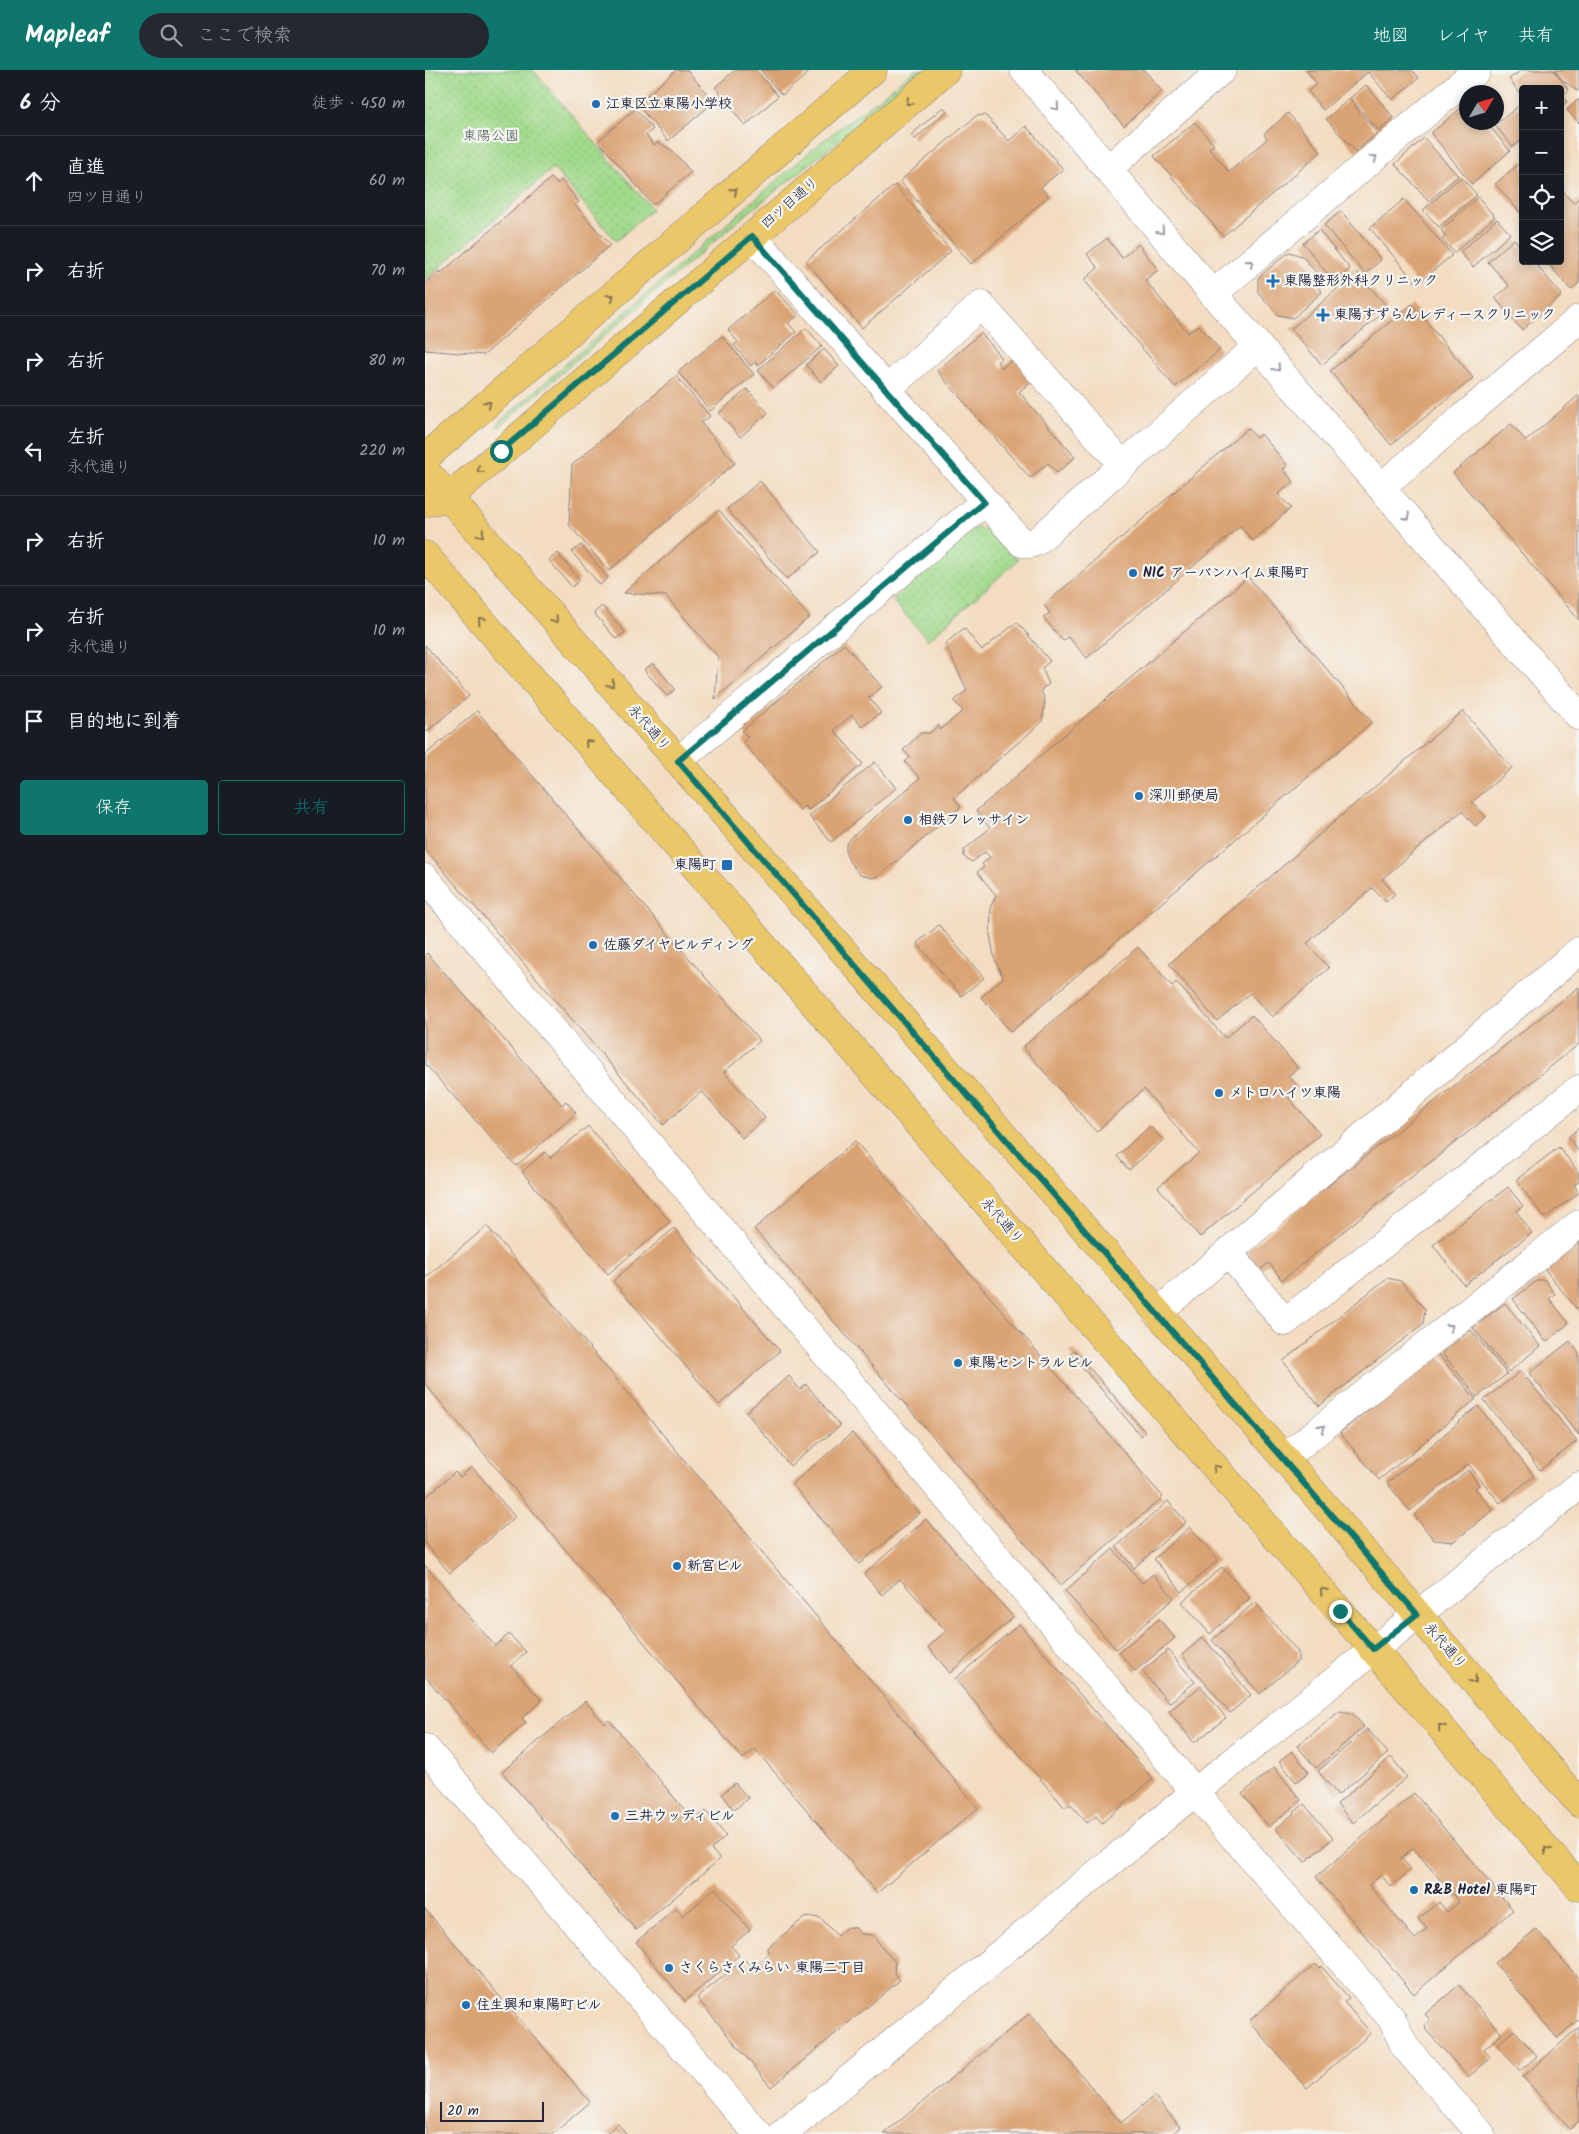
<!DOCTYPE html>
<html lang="ja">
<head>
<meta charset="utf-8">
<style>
	:root { --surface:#171b24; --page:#242831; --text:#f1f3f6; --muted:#9ea1a6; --line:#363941; --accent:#0f766e }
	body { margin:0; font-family:Kalam,"Klee One",sans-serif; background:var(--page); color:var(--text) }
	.controls { position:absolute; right:15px; top:15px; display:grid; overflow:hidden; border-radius:5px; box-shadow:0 2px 8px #0003 }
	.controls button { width:45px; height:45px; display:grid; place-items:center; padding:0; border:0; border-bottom:1px solid var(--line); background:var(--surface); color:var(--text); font:25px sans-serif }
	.compass { position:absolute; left:1034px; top:15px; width:45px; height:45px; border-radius:50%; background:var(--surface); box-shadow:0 2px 8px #0003; rotate:52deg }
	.scale { position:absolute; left:15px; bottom:12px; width:104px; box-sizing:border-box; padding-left:5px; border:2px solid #22223b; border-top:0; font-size:14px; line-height:18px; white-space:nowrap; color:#22223b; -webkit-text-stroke:4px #f6f6f2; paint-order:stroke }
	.stop { position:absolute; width:15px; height:15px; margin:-11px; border:4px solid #0f766e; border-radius:50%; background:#fff }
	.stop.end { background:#0f766e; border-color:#fff; box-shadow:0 1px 5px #0008 }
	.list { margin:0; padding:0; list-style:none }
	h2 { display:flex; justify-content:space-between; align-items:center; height:65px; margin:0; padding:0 20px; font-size:21px }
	h2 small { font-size:16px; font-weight:400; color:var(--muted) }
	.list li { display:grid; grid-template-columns:32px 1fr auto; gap:15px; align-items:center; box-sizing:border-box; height:90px; padding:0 20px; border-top:1px solid var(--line) }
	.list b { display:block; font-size:19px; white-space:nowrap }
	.list p { margin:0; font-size:16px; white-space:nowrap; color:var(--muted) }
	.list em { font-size:16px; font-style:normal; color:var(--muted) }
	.actions { display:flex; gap:10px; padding:15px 20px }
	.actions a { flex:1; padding:11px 0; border:1px solid var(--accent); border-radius:5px; text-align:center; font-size:18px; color:var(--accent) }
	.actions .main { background:var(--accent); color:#fff }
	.icon { flex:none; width:28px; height:28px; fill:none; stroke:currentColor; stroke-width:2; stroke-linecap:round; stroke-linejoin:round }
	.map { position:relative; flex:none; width:1154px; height:2064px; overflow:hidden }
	header { display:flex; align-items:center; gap:30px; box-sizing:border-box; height:70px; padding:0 25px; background:var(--accent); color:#fff }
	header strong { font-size:24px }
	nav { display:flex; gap:28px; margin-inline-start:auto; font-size:18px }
	.search { width:350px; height:45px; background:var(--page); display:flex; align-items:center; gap:12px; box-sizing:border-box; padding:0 18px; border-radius:28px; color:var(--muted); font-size:19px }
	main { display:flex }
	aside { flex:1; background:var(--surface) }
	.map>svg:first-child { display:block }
</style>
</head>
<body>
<header>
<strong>Mapleaf</strong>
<div class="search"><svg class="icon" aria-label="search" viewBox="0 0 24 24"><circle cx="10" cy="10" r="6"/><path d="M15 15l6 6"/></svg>ここで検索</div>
<nav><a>地図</a><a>レイヤ</a><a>共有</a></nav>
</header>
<main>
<aside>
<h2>6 分<small>徒歩 · 450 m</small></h2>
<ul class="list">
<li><svg class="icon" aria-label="ahead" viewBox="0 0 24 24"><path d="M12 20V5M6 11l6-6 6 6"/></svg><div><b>直進</b><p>四ツ目通り</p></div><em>60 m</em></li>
<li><svg class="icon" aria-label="right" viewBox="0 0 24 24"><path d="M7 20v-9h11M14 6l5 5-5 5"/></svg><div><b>右折</b></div><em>70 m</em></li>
<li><svg class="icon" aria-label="right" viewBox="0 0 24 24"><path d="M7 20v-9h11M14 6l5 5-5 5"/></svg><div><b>右折</b></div><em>80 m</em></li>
<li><svg class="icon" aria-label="left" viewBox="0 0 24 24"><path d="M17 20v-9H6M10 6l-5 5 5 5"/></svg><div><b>左折</b><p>永代通り</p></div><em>220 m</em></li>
<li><svg class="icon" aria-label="right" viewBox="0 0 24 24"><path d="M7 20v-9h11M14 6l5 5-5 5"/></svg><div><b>右折</b></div><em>10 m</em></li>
<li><svg class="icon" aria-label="right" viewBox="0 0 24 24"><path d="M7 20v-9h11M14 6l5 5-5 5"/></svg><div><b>右折</b><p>永代通り</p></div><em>10 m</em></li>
<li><svg class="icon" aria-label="arrive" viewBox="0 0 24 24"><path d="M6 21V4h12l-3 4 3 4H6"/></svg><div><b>目的地に到着</b></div></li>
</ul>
<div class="actions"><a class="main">保存</a><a>共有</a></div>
</aside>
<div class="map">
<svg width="1154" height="2064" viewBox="0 0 1154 2064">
	<defs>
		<pattern id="grass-tufts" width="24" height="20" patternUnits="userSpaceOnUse" patternTransform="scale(1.25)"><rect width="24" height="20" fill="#a1da8c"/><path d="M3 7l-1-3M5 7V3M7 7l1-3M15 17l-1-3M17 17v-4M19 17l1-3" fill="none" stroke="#8abb7a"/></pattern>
		<pattern id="park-dots" width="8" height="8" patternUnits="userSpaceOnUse" patternTransform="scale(1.25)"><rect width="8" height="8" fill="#a1da8c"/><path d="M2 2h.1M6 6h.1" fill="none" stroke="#8abb7a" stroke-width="1.8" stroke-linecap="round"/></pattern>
	</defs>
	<rect width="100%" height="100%" fill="#f6f6f2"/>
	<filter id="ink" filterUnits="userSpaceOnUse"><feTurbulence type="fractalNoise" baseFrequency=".02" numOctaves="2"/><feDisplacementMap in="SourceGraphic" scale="10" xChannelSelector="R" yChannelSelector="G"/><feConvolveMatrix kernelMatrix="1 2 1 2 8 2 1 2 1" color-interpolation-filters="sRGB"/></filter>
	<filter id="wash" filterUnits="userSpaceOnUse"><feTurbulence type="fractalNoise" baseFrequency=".0096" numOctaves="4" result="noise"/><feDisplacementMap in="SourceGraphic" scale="20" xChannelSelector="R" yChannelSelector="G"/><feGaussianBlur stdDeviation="1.12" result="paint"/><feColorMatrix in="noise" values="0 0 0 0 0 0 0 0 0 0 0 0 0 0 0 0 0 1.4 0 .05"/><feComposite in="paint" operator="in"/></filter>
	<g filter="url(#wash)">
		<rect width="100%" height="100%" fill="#f3dcc0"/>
		<!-- grass -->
		<path fill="url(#grass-tufts)" stroke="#627e64" d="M490,0H499L435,54L314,150L74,357L72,354L395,73L451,31Z"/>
		<!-- park -->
		<path fill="url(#park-dots)" stroke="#627e64" d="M0,0H108L227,139L191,171L128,98L0,210Z
			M550,458L564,459L593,490L503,570L467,530Z"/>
		<g id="blocks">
			<!-- building -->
			<path fill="#daa373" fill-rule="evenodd" d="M251,0H262L289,32L243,71L212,34Z
				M310,0H331L353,26L320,56L290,17Z
				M335,0H387L357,25Z
				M650,0H719L737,21L699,56Z
				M881,0H987L994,8L967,30L943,2L898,40L883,21L892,14Z
				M1097,0H1128L1144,20L1137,26L1142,32L1135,37V19H1098V27L1084,9Z
				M1130,0H1154V20L1152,21L1134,7Z
				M941,15L969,48L954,61L925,28Z
				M924,29L952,63L931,82L901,49Z
				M1154,29V53L1142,40Z
				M1042,33V52H1061L1085,81L1047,114L1006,63Z
				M1096,34L1098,69L1088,77L1070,55Z
				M518,37L522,41L490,69L486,65Z
				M210,39L228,59L221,65L229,75L233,72L248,81L266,102L228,135L173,71Z
				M863,43L896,82L798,166L729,86L770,52L789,75L784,78L804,102L842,69L839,64Z
				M560,45L584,71L601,56L638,99L616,117L624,126L546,194L475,111L551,46Z
				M999,68L1033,106L1004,131L970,94Z
				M1098,90V146L1070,114Z
				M1036,107L1052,125L1014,157L998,140Z
				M126,108L132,114L136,110L154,132L150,135L185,175L59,285L0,280V213L14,201L16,203Z
				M470,115L526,181L437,258L381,191Z
				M1135,118L1148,133L1154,128V213L1146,220L1121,191H1135Z
				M1053,127L1070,147L1029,183L1017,169L1021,166L1016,160Z
				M979,129L1027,185L992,214L945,158Z
				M916,141L956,190L940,204L899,155Z
				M1072,149L1085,164L1048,197L1035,182Z
				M894,160L925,199L909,212L878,173Z
				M682,168L697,188L713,174L733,200L720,210L763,263L774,255L795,280L750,317L659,210L673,198L662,184Z
				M1089,169L1098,180V191H1108L1137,225L1097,260L1070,228L1084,216L1063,192Z
				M864,182L877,186L895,207L889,212L897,222L868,248L853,245L833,222V208Z
				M932,202L963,238L897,295L866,259Z
				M350,220L374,245L363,253L371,262L332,296L330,292L326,296L309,275L313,272L303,260Z
				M987,234L1048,308L966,375L905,301Z
				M381,258L397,276L348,318L333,300Z
				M556,263L577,288L572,292L577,298L590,287L609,309L594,322L650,387L632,403L623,393L605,408L512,301Z
				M297,266L329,304L285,341L253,302Z
				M399,279L414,296L396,312L381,295Z
				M251,306L285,346L276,353L310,393L184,501L144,455L147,395Z
				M322,319L343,343L315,367L294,343Z
				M1154,325V550L1028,403L1086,354L1101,371Z
				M823,358L831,368L836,364L863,396L858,399L869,412L853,424L866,438L828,471L815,456L662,588L643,567L638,571L618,547L625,543L619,535Z
				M335,411L395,482L362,509L302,439Z
				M294,440L384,547L290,629L293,587L241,526L199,523Z
				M156,475L183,508L175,515L147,482Z
				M133,483L155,510L147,517L124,490Z
				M823,507L947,652L586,962L556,927L578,908L570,890L565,865L566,836L571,825L552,802L559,797L557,794L565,787L560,782L547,792L539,787V780L565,758L551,741Z
				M177,536L200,562L191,569L169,543Z
				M592,552L625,591L617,598L624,614L616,620L620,631L617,652L529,728L536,737L454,806L447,808L435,805L424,791L421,783V775L426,768L495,708L480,692L485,687L478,680L496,663H505L514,655L515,660L538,641L529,631L542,620L520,574L539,558L557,580Z
				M419,574L457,617L444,628L456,643L437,657L427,645L409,660L438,694L383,740L379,736L375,740L318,672L323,667L317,661Z
				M0,575L44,626L0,663Z
				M228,593L250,619L242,626L219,600Z
				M52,641L335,971L299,1002L340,1048L317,1068L277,1021L238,1055L0,779V685Z
				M1038,641L1087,698L1047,732L1061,747L1050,756L1037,741L957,809L970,824L961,832L947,818L882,873L904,898L847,947L825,923L792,951L744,894Z
				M450,692L471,718L406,772L384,746Z
				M514,855L559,908L536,926L492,873Z
				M713,877L747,916L751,912L800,968L827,945L873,998L863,1006L873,1017L862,1026L895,1064L775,1167L733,1117L774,1083L719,1019L671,1062L598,977Z
				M2,883L137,1035L141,1031L151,1043L91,1096L0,994V885Z
				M1154,917V974L857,1210L844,1193L835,1200L821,1181Z
				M163,1056L245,1152L183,1204L97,1102L120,1082L125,1088Z
				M725,1056L738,1070L704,1100L692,1086Z
				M1154,1058V1082L1143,1067Z
				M430,1071L738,1427L636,1515L329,1159Z
				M1134,1077L1154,1103V1111L1149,1115L1154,1123L1119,1148L1091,1110Z
				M1083,1117L1098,1136L1091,1141L1107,1163L1039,1215L1008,1175Z
				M62,1156L553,1738L452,1823L330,1679L318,1689L0,1314V1208Z
				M249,1158L355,1281L294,1335L188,1211Z
				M1154,1171V1242L1119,1198Z
				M962,1208L976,1211L1000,1239L998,1254L894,1336L858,1291Z
				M1113,1210H1120L1130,1224L1124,1228L1144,1253L1121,1272L1088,1229Z
				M1080,1233L1115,1276L1084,1302L1048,1258Z
				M1046,1260L1082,1304L1052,1327L1017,1283Z
				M1145,1271L1154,1283V1365L1104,1303Z
				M649,1280L720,1362L716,1366L645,1283Z
				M1012,1283L1051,1329L954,1410L915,1363Z
				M1096,1301L1152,1371L1115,1400L1059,1330Z
				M364,1306L375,1320L381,1314L415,1356L365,1396L321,1342Z
				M1053,1336L1109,1406L1075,1433L1043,1394L985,1441L962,1413Z
				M427,1363L495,1443L434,1494L367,1414Z
				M47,1397L90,1447L25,1503L0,1474V1428L30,1402L35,1407Z
				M1043,1400L1054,1415L1050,1418L1068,1440L1028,1472L1009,1470L989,1445Z
				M743,1431L761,1452L709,1498L691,1477Z
				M501,1449L588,1547L525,1603L503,1577L521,1561L475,1509L457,1525L439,1504Z
				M765,1457L793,1490L757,1522L729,1489Z
				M688,1479L717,1513L728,1504L749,1528L691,1579L640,1521Z
				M0,1495L70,1576L84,1564L101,1582L86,1596L117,1631L97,1648L101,1653L66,1683L0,1606Z
				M797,1497L825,1528L785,1564L757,1532Z
				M830,1532L873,1582V1591L835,1624L787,1570Z
				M734,1549L750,1568L710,1601L694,1582Z
				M594,1554L728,1709L677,1753L671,1746L662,1753L645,1734L640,1738L530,1609Z
				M778,1567L826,1625L805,1643L757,1585Z
				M743,1580L770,1612L744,1633L717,1601Z
				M776,1616L801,1648L769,1673L744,1641Z
				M160,1631L180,1654L184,1650L269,1751L281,1741L301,1766L286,1779L295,1789L211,1860L77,1702Z
				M915,1641L927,1643L939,1657L891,1698L872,1676Z
				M942,1659L963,1683L913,1725L893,1701Z
				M867,1681L884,1702L871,1712L854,1691Z
				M966,1687L982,1707L928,1753L912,1734Z
				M849,1697L876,1730L844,1757L817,1724Z
				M310,1713L323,1728L309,1740L297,1724Z
				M989,1723L1088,1840L989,1924L891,1807ZM988,1778L1034,1832L1022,1842L1014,1832L993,1849L1002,1859L990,1869L944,1815L956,1805L966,1817L986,1799L976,1788Z
				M879,1734L908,1768L880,1792L851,1759Z
				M290,1818L325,1860L306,1876L314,1885L260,1931L211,1872L251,1838L258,1846Z
				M0,1839L165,2032L128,2064H0Z
				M387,1847L396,1848L412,1866L422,1857L431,1858L436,1864L447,1865L470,1892L469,1903L475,1910L346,2017L272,1928L319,1889L327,1898L345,1883L342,1878L379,1848Z
				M1111,1859L1154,1909V1949L1132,1968L1070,1893Z
				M890,1894L894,1898L896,1896L924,1928L919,1932L946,1963L882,2018L824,1951Z
				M1034,1915L1077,1964L1059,1979L1066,1988L1043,2007L1001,1960L1000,1954L1005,1950L1000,1944Z
				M605,1943L696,2053L729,2026L755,2057L747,2064H459Z
				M1154,1957V2051L1145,2059L1098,2007Z
				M1089,1960L1112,1986L1095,2001L1072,1975Z
				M193,2054L201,2064H181Z"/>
		</g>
	</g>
	<g filter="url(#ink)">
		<use href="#blocks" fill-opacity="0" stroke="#8a7f7e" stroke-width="1"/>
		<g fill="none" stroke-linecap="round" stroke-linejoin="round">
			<!-- minor casing -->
			<g stroke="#8a7f7e" stroke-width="29">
				<path id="minor" d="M599,0L788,224L1154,646
					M684,98L797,0
					M327,166L597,473L604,474L611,472L833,276
					M788,224L1052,0
					M461,320L556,235L697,394
					M956,417L1154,249
					M253,691L559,432
					M0,808L785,1740L967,1949L980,1977L1056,2064
					M803,1182L860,1252L1154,1019
					M732,1243L1154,881
					M859,1388L1154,1154
					M0,1678L333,2064
					M358,2064L770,1722L1154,1416"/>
			</g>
			<!-- major casing -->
			<g stroke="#8a7f7e" stroke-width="29">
				<path id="major" d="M0,388L448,0
					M0,400L859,1388L1154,1733
					M0,433L24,427L521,0
					M0,485L1154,1817"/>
			</g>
			<!-- minor -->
			<use href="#minor" stroke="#fff" stroke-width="28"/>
			<!-- major -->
			<use href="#major" stroke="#eac769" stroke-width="28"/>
		</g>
		<!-- one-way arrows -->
		<defs><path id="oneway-chevron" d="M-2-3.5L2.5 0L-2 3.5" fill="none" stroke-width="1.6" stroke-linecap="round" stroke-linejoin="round" transform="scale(1.25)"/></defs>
		<g stroke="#867452">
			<use href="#oneway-chevron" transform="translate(484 32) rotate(139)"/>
			<use href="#oneway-chevron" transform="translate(309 121) rotate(-41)"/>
			<use href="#oneway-chevron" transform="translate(186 227) rotate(-41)"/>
			<use href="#oneway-chevron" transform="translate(63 334) rotate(-41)"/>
			<use href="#oneway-chevron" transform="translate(55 400) rotate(139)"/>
			<use href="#oneway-chevron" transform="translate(56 464) rotate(50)"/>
			<use href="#oneway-chevron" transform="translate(56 550) rotate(-131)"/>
			<use href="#oneway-chevron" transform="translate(130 550) rotate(49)"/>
			<use href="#oneway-chevron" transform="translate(186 614) rotate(49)"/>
			<use href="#oneway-chevron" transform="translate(163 673) rotate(-131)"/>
			<use href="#oneway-chevron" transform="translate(791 1398) rotate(-131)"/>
			<use href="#oneway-chevron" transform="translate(898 1521) rotate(-131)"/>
			<use href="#oneway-chevron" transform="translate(1049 1610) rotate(49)"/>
			<use href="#oneway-chevron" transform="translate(1016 1657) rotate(-131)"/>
			<use href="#oneway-chevron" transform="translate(1122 1780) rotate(-131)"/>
		</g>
		<g stroke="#9c9ca7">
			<use href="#oneway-chevron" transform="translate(631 37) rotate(49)"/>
			<use href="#oneway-chevron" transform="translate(949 88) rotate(-40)"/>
			<use href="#oneway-chevron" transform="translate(736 161) rotate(50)"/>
			<use href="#oneway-chevron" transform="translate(825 193) rotate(-40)"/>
			<use href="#oneway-chevron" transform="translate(852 298) rotate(49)"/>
			<use href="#oneway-chevron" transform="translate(982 447) rotate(49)"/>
			<use href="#oneway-chevron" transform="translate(1025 1257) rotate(-38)"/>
			<use href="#oneway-chevron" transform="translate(897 1358) rotate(-38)"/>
		</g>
	</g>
	<g fill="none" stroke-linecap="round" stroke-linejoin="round" filter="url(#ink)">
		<!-- route -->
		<path stroke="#0f766e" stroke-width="6" d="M76,381L327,166L559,432L253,691L992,1544L948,1579L915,1541"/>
	</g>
	<!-- markers -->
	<g fill="#1f6fb2" stroke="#f6f6f2" stroke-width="2">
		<circle cx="171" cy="34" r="5"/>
		<path d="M845.5 203.5h5v5h5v5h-5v5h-5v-5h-5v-5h5z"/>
		<path d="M895.5 237.5h5v5h5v5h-5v5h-5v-5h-5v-5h5z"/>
		<circle cx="708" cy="503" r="5"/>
		<circle cx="714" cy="726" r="5"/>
		<circle cx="483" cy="750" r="5"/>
		<rect x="296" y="789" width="12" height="12" rx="2.5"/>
		<circle cx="168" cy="875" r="5"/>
		<circle cx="794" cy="1023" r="5"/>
		<circle cx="533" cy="1293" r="5"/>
		<circle cx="252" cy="1496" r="5"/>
		<circle cx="190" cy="1746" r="5"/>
		<circle cx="989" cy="1820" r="5"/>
		<circle cx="244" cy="1898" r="5"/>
		<circle cx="41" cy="1935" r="5"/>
	</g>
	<g text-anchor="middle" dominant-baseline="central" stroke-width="4.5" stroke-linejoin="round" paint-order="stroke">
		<!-- poi labels -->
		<g font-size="14" font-weight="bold" fill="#22223b" stroke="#f6f6f2" text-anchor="start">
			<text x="181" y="34">江東区立東陽小学校</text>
			<text x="859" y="211">東陽整形外科クリニック</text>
			<text x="909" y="245">東陽すずらんレディースクリニック</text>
			<text x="718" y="503">NIC アーバンハイム東陽町</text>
			<text x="724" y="726">深川郵便局</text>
			<text x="493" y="750">相鉄フレッサイン</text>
			<text x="291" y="795" text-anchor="end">東陽町</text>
			<text x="178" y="875">佐藤ダイヤビルディング</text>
			<text x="804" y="1023">メトロハイツ東陽</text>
			<text x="543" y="1293">東陽セントラルビル</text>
			<text x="262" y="1496">新宮ビル</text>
			<text x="200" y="1746">三井ウッディビル</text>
			<text x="999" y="1820">R&amp;B Hotel 東陽町</text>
			<text x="254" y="1898">さくらさくみらい 東陽二丁目</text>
			<text x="51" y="1935">住生興和東陽町ビル</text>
		</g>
		<!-- park labels -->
		<g font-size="14" fill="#485953" stroke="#f6f6f2">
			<text x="66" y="66">東陽公園</text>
		</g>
		<!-- street labels -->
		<g font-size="14" fill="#22223b" stroke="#f6f6f2">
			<text transform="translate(365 133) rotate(-41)">四ツ目通り</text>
			<text transform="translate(224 658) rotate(49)">永代通り</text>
			<text transform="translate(577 1151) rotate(49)">永代通り</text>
			<text transform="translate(1020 1576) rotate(49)">永代通り</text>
		</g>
	</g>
</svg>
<div class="controls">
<button>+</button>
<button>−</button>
<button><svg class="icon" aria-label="locate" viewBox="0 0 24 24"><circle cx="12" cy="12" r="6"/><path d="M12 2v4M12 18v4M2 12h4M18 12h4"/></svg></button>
<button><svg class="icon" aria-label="layers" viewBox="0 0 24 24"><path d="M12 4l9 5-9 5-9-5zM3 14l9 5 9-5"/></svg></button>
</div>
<svg class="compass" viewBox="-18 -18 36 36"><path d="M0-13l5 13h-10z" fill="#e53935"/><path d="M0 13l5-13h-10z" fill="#9ea1a6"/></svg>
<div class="scale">20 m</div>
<div class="stop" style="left:76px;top:381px"></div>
<div class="stop end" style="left:915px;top:1541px"></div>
</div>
</main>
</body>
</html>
